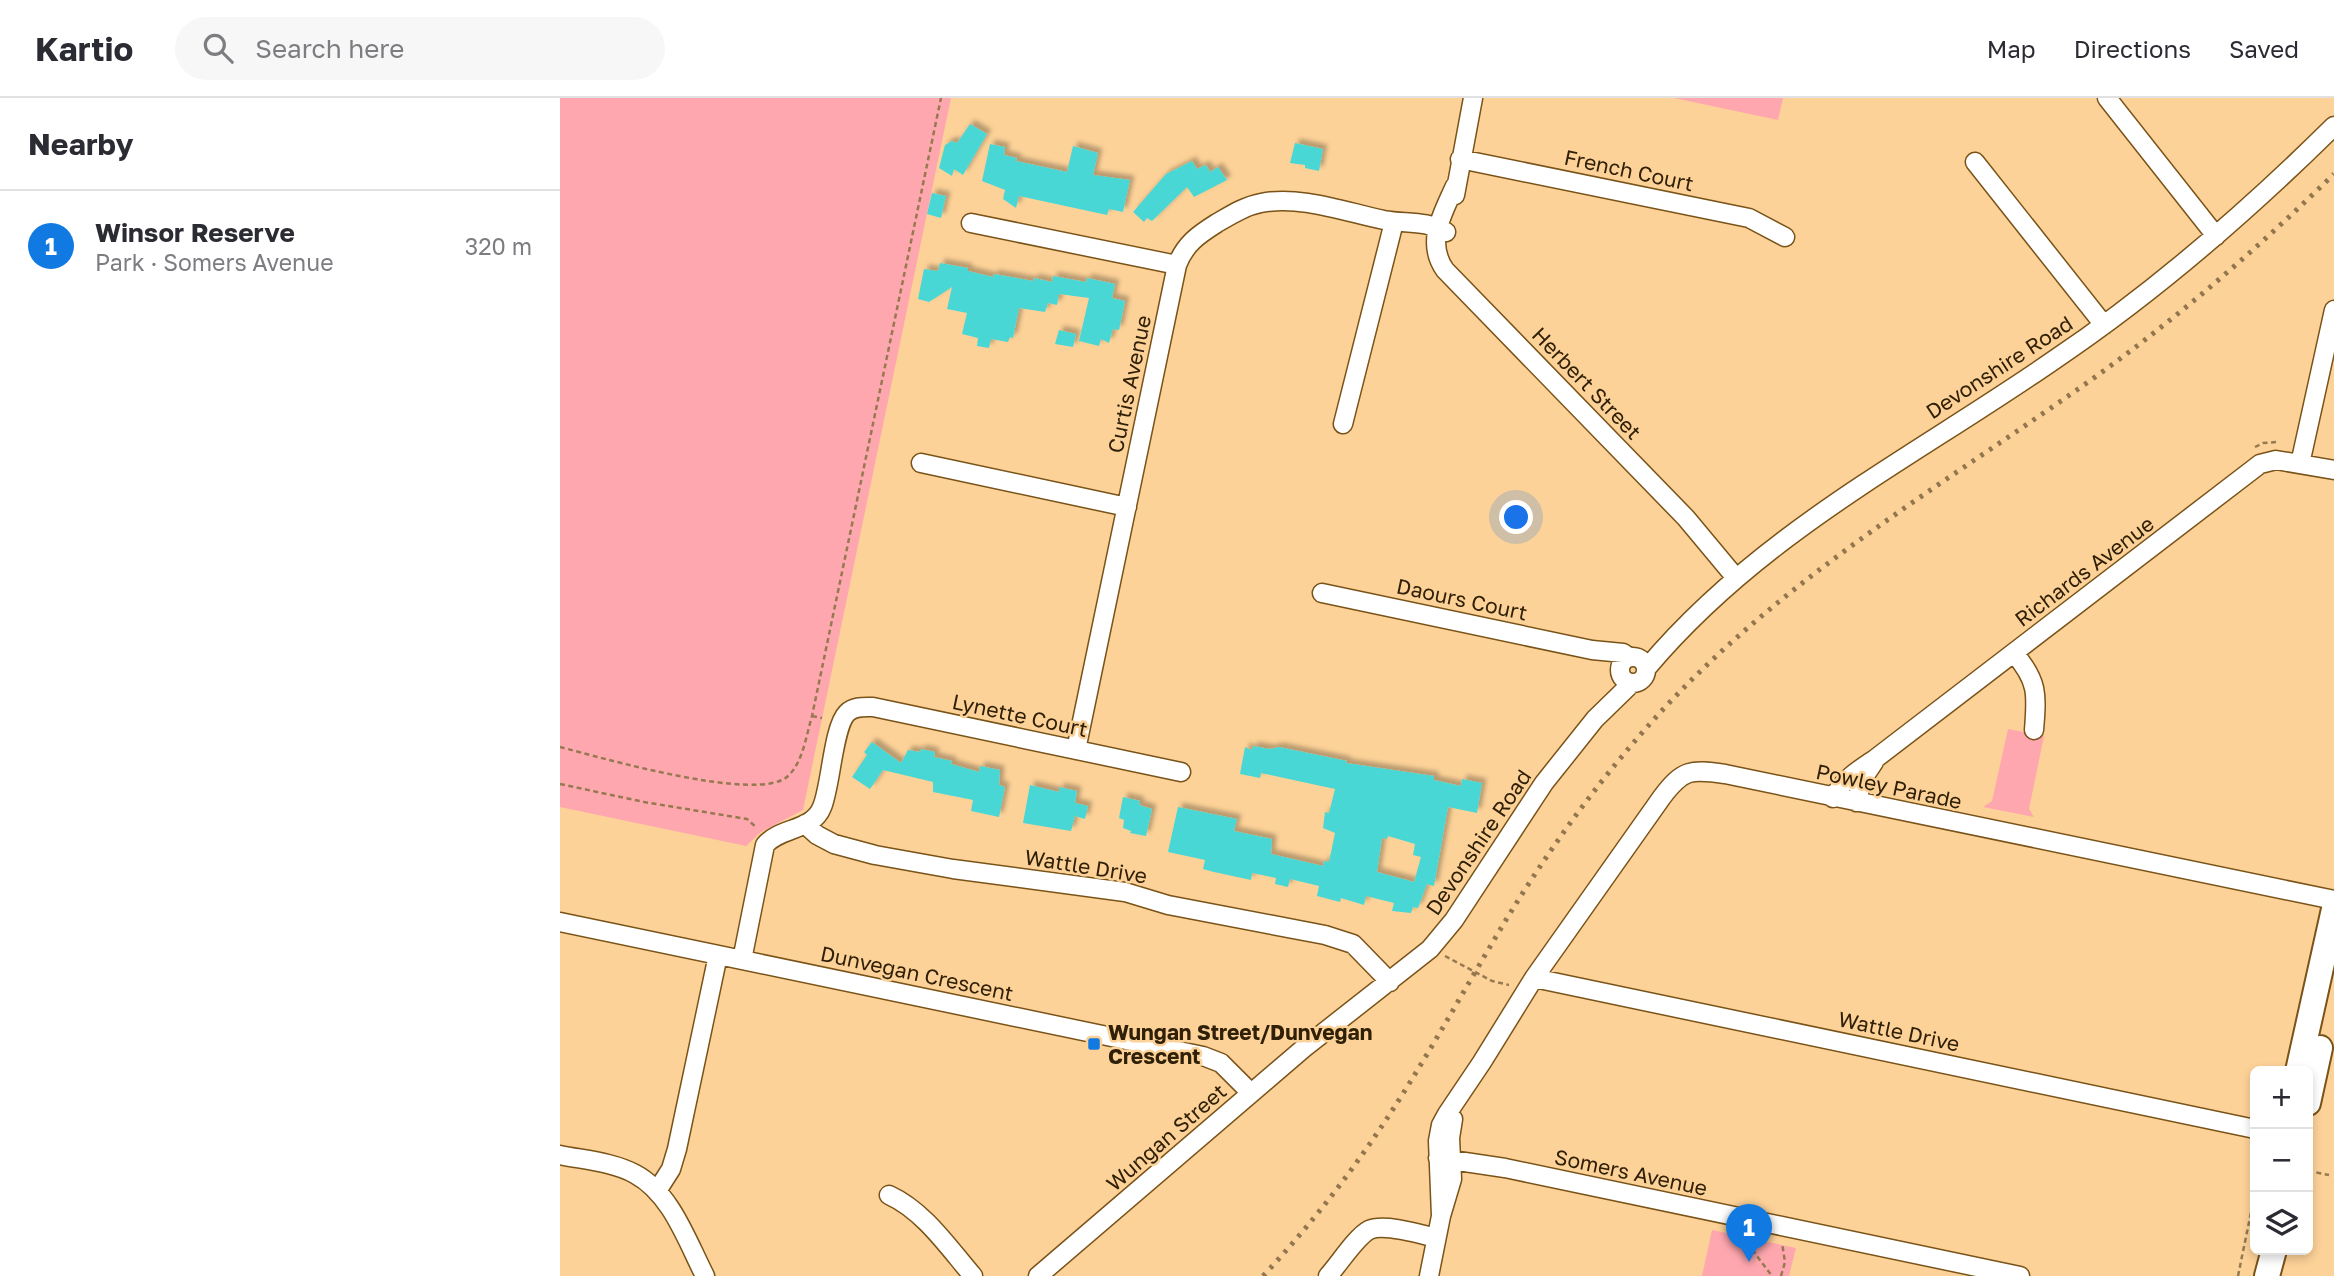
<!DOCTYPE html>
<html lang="en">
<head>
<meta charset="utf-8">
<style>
	:root { --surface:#fff; --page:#f7f7f7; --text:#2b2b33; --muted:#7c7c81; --line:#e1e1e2; --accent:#107ae2 }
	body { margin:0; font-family:"Golos Text",sans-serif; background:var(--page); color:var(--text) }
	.controls { position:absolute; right:21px; bottom:21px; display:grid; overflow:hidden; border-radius:10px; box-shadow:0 4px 10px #0003 }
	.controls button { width:63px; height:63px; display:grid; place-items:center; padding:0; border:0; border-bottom:2px solid var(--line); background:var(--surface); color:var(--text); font:35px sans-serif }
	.you { position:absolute; left:957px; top:420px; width:24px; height:24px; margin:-18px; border:5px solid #fff; border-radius:50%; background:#1a73e8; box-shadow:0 0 0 10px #1a73e833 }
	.badge { display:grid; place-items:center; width:46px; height:46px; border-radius:50%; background:var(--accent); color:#fff; font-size:23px; font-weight:700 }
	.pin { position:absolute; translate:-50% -58px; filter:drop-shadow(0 2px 4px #0008) }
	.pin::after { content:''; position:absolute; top:37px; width:24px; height:21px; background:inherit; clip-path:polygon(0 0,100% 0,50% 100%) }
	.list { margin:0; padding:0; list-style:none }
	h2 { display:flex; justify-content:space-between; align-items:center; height:91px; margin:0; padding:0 28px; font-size:30px }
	h2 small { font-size:23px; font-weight:400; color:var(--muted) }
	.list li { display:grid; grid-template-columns:46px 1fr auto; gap:21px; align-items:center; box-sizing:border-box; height:112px; padding:0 28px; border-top:2px solid var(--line) }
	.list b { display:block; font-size:26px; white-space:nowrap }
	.list p { margin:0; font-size:23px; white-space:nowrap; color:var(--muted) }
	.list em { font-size:23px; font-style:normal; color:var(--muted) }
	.icon { flex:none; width:38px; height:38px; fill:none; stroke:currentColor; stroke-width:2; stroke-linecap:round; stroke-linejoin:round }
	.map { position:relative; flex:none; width:1774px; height:1178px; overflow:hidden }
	header { display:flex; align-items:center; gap:42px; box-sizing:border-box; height:98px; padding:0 35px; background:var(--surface); border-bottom:2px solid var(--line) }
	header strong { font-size:33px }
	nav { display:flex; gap:38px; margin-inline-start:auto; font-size:24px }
	.search { width:490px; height:63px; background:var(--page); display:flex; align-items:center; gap:18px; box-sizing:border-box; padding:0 24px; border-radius:38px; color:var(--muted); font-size:26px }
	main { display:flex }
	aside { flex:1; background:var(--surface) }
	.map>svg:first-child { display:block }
</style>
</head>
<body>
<header>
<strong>Kartio</strong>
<div class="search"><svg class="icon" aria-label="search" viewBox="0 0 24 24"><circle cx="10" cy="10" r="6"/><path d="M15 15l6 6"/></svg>Search here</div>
<nav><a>Map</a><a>Directions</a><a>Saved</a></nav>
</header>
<main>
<aside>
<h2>Nearby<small></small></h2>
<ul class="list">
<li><span class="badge">1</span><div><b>Winsor Reserve</b><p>Park · Somers Avenue</p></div><em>320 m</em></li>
</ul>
</aside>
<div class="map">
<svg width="1774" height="1178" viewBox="0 0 1774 1178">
	<defs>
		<filter id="shadow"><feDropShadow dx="4.5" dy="-4.5" stdDeviation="2" flood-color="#0004"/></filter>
	</defs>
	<rect width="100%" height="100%" fill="#fdd298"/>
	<!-- green -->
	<path fill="#ffa7af" d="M0,0H391L243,712L201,734L186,748L0,709Z
		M1114,0H1223L1218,22Z
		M1448,631L1484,638L1469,711L1474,719L1423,709L1432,703Z
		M1152,1132L1236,1150L1229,1178H1142Z"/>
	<!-- building -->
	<path fill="#48d7d6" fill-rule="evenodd" filter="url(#shadow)" d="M410,26L427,36L403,77L394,71L392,78L379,70L385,47L392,43L397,45Z
		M735,45L763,51L759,73L745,70V67L730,65Z
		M430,46L445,49L444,57L457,60L456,63L507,74L513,48L538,55L533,77L570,82L563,114L549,111L547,117L459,98L456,110L443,101L445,92L422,83Z
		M632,63L637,71L646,67L650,74L658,69L667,82L634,99L627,89L592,123L587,120L584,124L573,114L606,76Z
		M372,95L386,98L381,120L367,116Z
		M380,165L408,170V173L433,179L434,176L473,183L474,180L492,184L493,178L526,184L527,180L555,186L552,200L565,203L559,232L553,231L549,245L541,241L539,248L519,243L529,200L499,196L497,207L488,205L485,214L459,210L453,240L450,239L448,244L431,241L429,250L417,248L418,240L402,236L407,215L387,211L392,189L369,204L358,201L364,171L378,173Z
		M499,232L516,236L513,249L495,246Z
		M312,644L341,665L348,652L360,654L361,651L375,654L374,659L392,663L391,666L419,674L420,668L440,672L439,687L445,689L439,719L411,713L413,702L373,694V684L323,672L310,691L292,679L307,657L304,654Z
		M693,648L710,651L719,649L787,663L786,665L874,678V682L901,688L902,681L922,685L917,715L888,709L874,788L867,786L858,810L853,809L851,815L832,813L834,805L806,798L804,807L781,800L780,804L757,798L759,788L730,781L728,789L715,786L716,780L692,775L691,782L654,774L643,771L645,762L608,754L618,709L677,721L674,733L712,741L711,756L763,768L764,763L769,764L775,735L763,730L765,714L769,715L775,691L701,675L700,680L680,676L685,649L692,652ZM828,738L855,746L853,757L861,759L854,784L817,774L822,740L827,741Z
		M470,687L499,694V689L517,693L515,705L528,708L525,721L515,718L511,733L463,725Z
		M563,699L580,703L579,707L592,711L586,738L570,735L571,733L563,730L564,722L559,720Z"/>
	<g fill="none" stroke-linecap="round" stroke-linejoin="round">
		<!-- minor casing -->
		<g stroke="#795318" stroke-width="21">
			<path id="minor" d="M1547,0L1656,138
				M900,61L1189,120L1225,139
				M1415,64L1544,227
				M895,88C883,115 865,144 885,172L1126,420L1176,480
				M895,97L913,0
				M411,125L617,167
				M783,326L834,124
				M361,365L567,409
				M1740,366L1774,212
				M762,495L1032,552L1063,555L1069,559
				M1454,555C1478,583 1477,596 1474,632
				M1060 572a13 13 0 1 1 26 0a13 13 0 1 1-26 0Z
				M1086,571C1200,435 1351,361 1494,262C1595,194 1687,114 1774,28
				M516,652L617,167C625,146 638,137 657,125C671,117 685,108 701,105C740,97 785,114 824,122C846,126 866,122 886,134
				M1273,700C1283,682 1298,672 1315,661L1700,366L1716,362L1774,372
				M1296,704L1304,679L1314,664
				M245,726L257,737L274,746L315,757L393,771L565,794L608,807L765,837L793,846L830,884
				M0,824L643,958L661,965L691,995
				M182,862L205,747C220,729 253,733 262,709C271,688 273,629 287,615C294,608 304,609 313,609L621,674
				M974,880L1695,1031
				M0,1057C24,1062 53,1064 75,1076C111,1095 127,1143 145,1178
				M878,1060L945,1070L1460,1178
				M97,1093L111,1071L117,1051L158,857
				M329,1097C364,1113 388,1149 413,1178
				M881,1118L878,1043L881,1027L887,1016L922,964L974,880L1102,699C1123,671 1131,671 1165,676L1774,802
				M478,1178L744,950L870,851L894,822L984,685L1035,621L1072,585
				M768,1178C779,1166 796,1139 809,1132C824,1125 860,1136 876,1140
				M869,1178L881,1118L892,1081L890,1040L893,1021"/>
		</g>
		<!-- highway casing -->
		<g stroke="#795318" stroke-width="28">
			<path id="highway" d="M1738,973L1774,811
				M1748,1005L1760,950
				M1707,1178L1714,1152"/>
		</g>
		<!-- path -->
		<path stroke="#967950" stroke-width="2.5" stroke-dasharray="5 3.5" stroke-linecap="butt" d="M1695,349L1703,345L1716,344
			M252,618L262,620
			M0,649C39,659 199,706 228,678C243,664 246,638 252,618L381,0
			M0,686L84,704L187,721L197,730
			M885,858L932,883L949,887
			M1748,1073L1769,1077
			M1182,1138L1212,1178
			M1221,1178L1225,1164L1222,1145
			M1678,1178L1695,1095"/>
		<!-- minor -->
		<use href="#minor" stroke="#fff" stroke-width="18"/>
		<!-- highway -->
		<use href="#highway" stroke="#fff" stroke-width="24"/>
		<!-- rail -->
		<path stroke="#93764e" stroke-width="5" stroke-dasharray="3.5 7" stroke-linecap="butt" d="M703,1178C748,1130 788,1079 824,1025C869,957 907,886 949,817C995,742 1048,670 1109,605C1226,481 1372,393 1511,296C1605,231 1692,156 1774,76"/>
	</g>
	<!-- markers -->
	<rect fill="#107ae2" stroke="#fdd298" stroke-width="2.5" x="527" y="939" width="14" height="14" rx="3.5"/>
	<g text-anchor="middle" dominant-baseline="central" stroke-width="5" stroke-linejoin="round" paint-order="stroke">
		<!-- street labels -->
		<g font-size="21" fill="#302008" stroke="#fdd298">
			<text transform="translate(1069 72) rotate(12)">French Court</text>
			<text transform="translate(1439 269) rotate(-33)">Devonshire Road</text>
			<text transform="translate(1027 285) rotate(46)">Herbert Street</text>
			<text transform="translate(569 286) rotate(-78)">Curtis Avenue</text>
			<text transform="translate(1524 473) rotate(-37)">Richards Avenue</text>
			<text transform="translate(902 501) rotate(12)">Daours Court</text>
			<text transform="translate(460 617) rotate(12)">Lynette Court</text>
			<text transform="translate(1329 688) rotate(12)">Powley Parade</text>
			<text transform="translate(918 744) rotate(-56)">Devonshire Road</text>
			<text transform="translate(526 768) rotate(9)">Wattle Drive</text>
			<text transform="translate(357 875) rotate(12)">Dunvegan Crescent</text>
			<text transform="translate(1339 933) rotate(12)">Wattle Drive</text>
			<text transform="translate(606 1039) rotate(-41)">Wungan Street</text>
			<text transform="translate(1071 1074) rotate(12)">Somers Avenue</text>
		</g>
		<!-- poi labels -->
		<g font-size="21" font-weight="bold" fill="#302008" stroke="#fdd298" text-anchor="start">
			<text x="548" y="934">Wungan Street/Dunvegan<tspan x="548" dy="24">Crescent</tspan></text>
		</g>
	</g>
</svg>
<div class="controls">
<button>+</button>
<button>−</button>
<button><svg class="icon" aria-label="layers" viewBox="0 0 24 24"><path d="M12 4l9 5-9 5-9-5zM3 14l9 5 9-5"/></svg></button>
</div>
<div class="you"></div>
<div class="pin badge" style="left:1189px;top:1164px">1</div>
</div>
</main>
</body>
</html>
